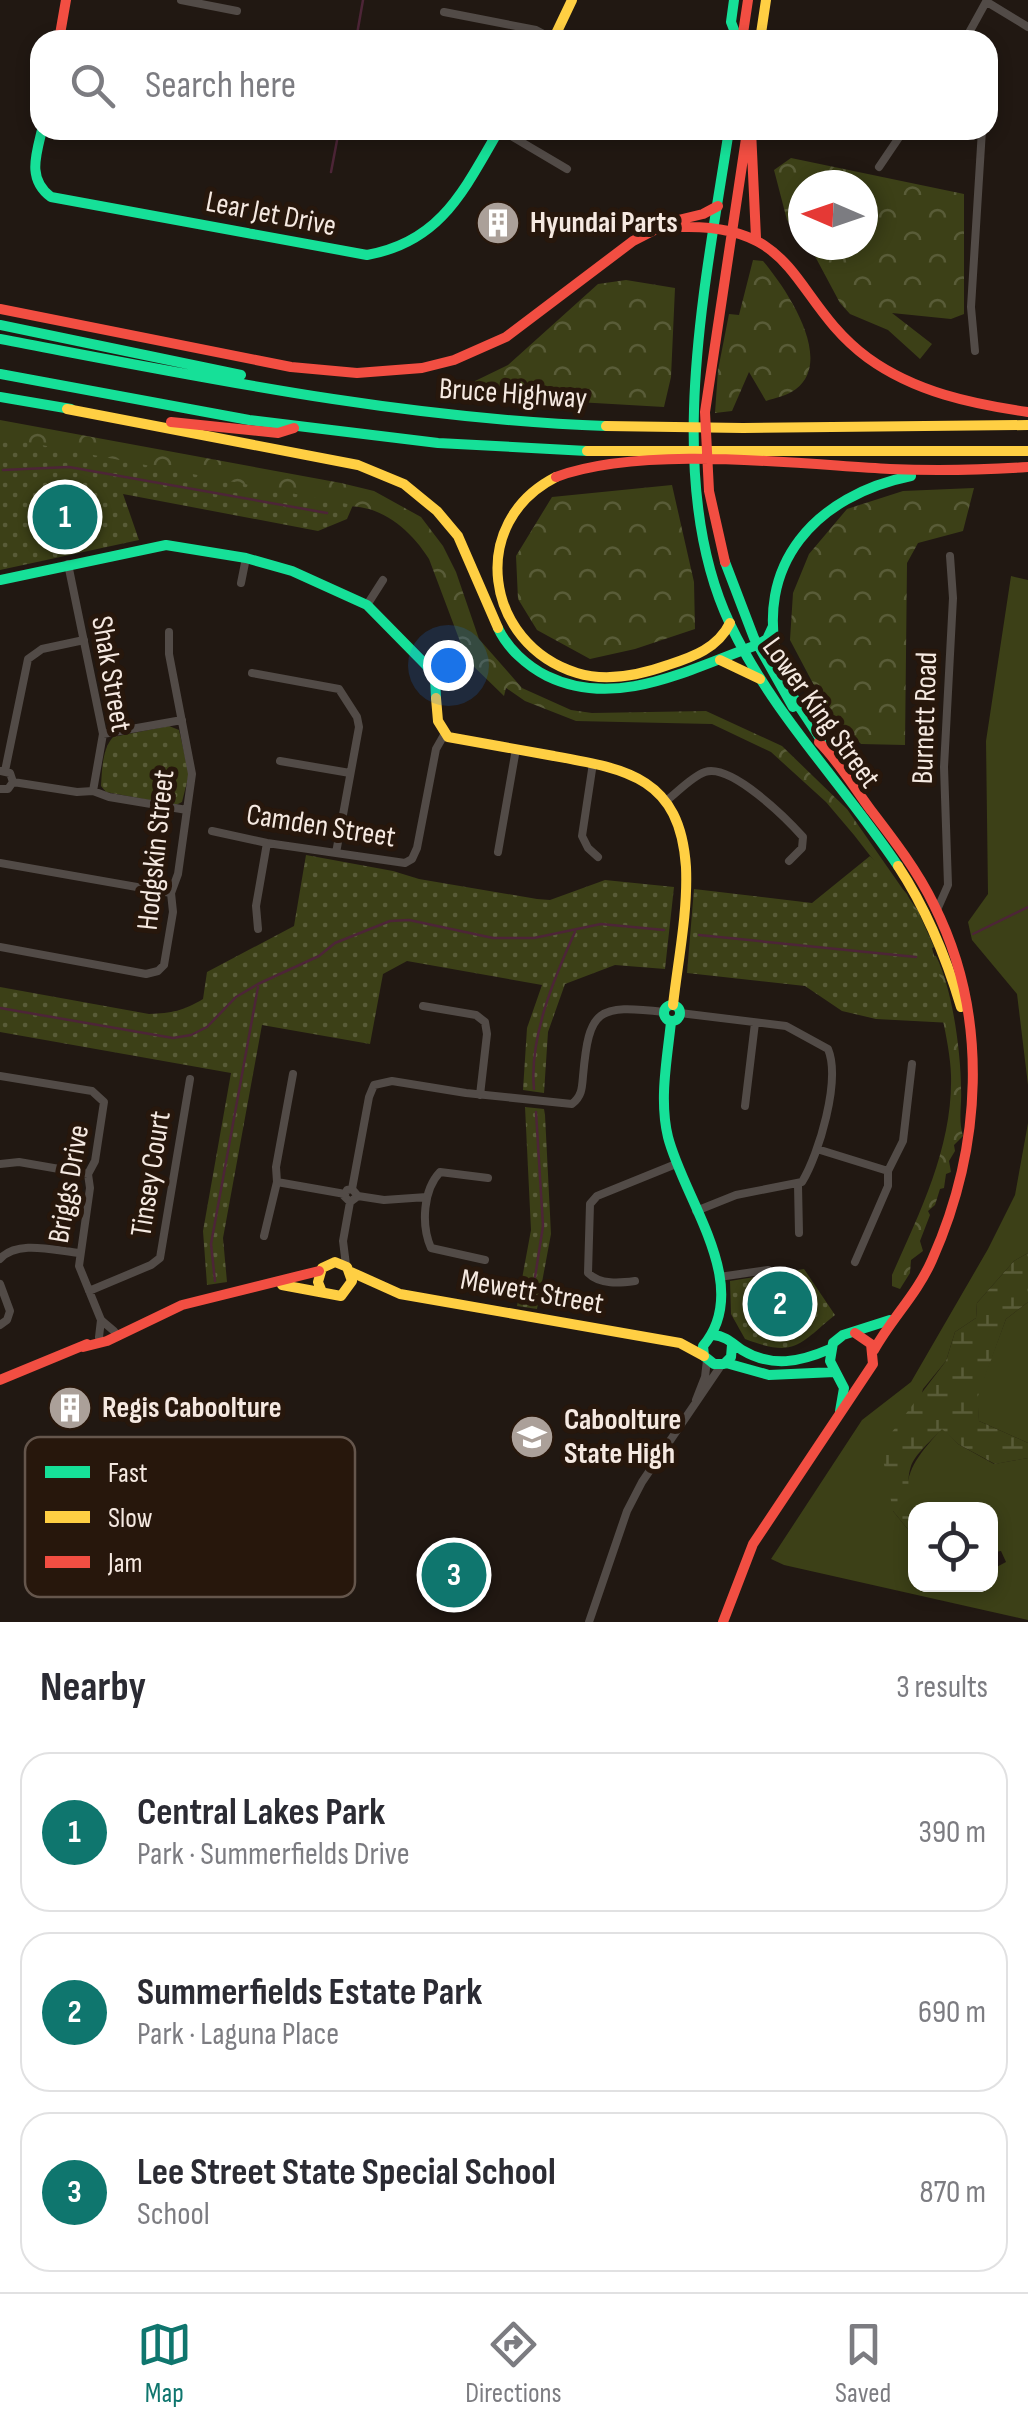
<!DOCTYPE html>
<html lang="en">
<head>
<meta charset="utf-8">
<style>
	:root { --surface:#fff; --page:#f2f2f3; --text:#2b2b33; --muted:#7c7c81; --line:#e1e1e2; --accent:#0f766e }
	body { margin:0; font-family:"Sofia Sans Condensed",sans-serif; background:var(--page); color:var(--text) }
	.controls { position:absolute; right:30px; bottom:30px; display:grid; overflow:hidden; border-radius:20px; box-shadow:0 5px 15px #0003 }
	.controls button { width:90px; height:90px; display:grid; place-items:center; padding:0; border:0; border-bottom:2px solid var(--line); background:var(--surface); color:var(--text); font:50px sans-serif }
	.compass { position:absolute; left:788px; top:170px; width:90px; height:90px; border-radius:50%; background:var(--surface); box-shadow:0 5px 15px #0003; rotate:272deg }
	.you { position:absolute; left:448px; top:665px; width:35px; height:35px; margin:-25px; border:8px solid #fff; border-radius:50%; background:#1a73e8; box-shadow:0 0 0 15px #1a73e833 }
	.badge { display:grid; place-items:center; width:65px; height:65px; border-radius:50%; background:var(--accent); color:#fff; font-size:32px; font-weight:700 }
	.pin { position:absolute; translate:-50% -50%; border:5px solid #fff; box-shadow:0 2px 10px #0006 }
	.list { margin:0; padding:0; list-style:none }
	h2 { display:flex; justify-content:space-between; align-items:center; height:130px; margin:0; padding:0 40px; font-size:42px }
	h2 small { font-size:32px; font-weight:400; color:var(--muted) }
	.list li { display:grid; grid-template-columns:65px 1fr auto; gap:30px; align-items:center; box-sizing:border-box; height:160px; margin:0 20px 20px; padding:0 20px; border:2px solid var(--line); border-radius:30px }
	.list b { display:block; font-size:38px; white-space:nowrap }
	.list p { margin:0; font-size:32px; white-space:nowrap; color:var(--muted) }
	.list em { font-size:32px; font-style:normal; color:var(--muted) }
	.icon { flex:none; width:55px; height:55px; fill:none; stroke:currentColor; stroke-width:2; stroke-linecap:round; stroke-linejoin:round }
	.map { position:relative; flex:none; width:1028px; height:1622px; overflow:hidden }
	.search { position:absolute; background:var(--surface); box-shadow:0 5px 15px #0003; left:30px; right:30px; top:30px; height:110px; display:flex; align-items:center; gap:25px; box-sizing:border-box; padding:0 35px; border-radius:30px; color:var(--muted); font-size:38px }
	.sheet { height:670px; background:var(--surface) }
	nav { display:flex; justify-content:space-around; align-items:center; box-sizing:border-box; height:140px; border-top:2px solid var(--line); background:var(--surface); font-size:28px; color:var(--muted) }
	nav a { display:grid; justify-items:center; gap:5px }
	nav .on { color:var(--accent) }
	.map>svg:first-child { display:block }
</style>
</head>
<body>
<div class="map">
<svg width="1028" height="1622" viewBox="0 0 1028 1622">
	<defs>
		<pattern id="forest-crowns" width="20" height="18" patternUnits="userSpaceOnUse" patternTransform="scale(2.5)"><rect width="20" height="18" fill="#3c4017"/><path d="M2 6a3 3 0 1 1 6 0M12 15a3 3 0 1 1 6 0" fill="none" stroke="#595c38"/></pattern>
		<pattern id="wetland-marsh" width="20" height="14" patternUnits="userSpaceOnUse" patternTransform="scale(2.5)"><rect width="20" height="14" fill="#3c4017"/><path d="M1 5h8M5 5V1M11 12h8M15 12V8" fill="none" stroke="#595c38"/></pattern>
		<pattern id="park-dots" width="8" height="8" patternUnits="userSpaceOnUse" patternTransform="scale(2.5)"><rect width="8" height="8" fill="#3c4017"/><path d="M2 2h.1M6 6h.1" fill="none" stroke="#595c38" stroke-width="1.8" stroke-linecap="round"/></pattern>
	</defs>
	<rect width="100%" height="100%" fill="#211812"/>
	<!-- green -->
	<path fill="#3c4017" d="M1011,576L1028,580V1085L1017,994L972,940L968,922L988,894L986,741Z
		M1028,1123V1253L1014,1261L977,1303L976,1318L955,1332L946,1361L923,1389L893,1511L915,1538L916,1584H990L991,1570L1006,1562L1001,1551L991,1553L990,1510H916L915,1515C895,1478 919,1455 942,1428L958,1444L994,1464L1028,1458V1620L784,1565L771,1559L862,1420L911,1382L988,1249L1015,1195Z
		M1028,1302V1443L979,1421L977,1396L1006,1319Z"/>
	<!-- forest -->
	<path fill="url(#forest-crowns)" d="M791,158L964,194V314L951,319L892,313L932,344L920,359L888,330L850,314L840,303L809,245H863V185H803V238L787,220L774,170Z
		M753,260L763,261C785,287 835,359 796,389C789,395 775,398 766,401L749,372L732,411L715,413L718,370L729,314L739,315Z
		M626,280L675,288L671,377L664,407L472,396L475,381L508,365L598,284Z
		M0,420L341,483L374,491L421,517L443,546L456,572L479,639L522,688L571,710L592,713L706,711L782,746L847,809L918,911L934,947L929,950L875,862L854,835L826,802L771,752L712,724L576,721L525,701L506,688L504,696L467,660L429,559C409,527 376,501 338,507L0,442Z
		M672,485L694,582L695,629L635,649L590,659L537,630L518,599L516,556L552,497Z
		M974,488L963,531L918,543L907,563L905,745L861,744L826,708L790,640L793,593L809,554L847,509L903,491Z
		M927,954L936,956C952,987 961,1052 961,1089C962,1105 958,1120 963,1136L954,1145L955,1151L949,1161L951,1172L946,1174L944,1188L940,1189L935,1205L928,1211L930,1215L920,1241L923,1251L911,1260L910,1273L900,1289L892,1286V1275C920,1212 953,1146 951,1075C950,1041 935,988 927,954Z"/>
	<!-- wetland -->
	<path fill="url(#wetland-marsh)" d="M1028,1253V1302L1006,1319L978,1396L979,1421L1028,1443V1458L995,1464L958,1444L942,1429C933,1439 915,1454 911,1466C903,1489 916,1515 915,1538L893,1511L883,1459L892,1432L946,1361L955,1332L976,1318L977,1303L1014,1261Z"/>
	<!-- park -->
	<path fill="url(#park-dots)" d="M0,437L353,505L347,519L318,531L123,494L139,540L0,570Z
		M169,726L179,730L189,774L182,802L176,805L106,792L101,786C102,771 102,749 113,737Z
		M306,855L393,871L419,879L537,899L550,900L605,880L674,887L665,969L615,965L565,984L548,1032L544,1093L523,1090L527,1028L542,985L407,961L383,974L370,1044L262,1025L223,1238L227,1282L207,1285L203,1231L231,1073L0,1032V987L149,1014C172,1013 183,1011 203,999L207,972L294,926Z
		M870,856L907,894L932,948L952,1023L876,1019L842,1011L805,986L687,973L694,889L812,903Z
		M525,1107L544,1109L545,1115L551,1234L537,1309L517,1306L531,1230Z
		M804,1269L835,1315C798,1345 796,1358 745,1339L731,1314L730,1281Z"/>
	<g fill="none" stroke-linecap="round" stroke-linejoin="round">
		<!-- stream -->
		<path stroke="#4d2537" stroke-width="2.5" d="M356,40L363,0
			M331,172L339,130
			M3,470L69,467L327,513
			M973,934L1028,907
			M699,935L916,957
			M0,1008L173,1038L191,1035L207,1027L236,997L258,984L319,956L335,943L390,921L409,920L493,938H534L601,924L664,930
			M534,1089C529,1038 554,978 575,932
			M215,1281L211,1244L258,987
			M531,1303L543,1226L536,1112"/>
		<!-- street -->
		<path stroke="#524b47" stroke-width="8" d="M181,0L237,11
			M987,2L1028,27
			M444,12L536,30L553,39
			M965,40L987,0
			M501,130L567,169
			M879,167L904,130
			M975,351L971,307L982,130
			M68,564L103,734L93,791
			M241,583L246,558
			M367,605L383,580
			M252,673L339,689L357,717L359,727L336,853
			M103,734L182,720
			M280,761L350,773
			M593,763L582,836L588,848L598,857
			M5,771L28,659L42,649L84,640
			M13,782L77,792L93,791L109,797L187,810
			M0,789H8L13,782L10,773L1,771
			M666,801C678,792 691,777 705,772C731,763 787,819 803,837L802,848L789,861
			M212,831L267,843L405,863L412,859L417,848L436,749L444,735
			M498,852L516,749
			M0,863L171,893
			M937,910L948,885L944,767L953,598L950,556
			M258,929L256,906L267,843
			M0,947L146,974L158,971L164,965L173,912L171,893L178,874L192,774L169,654V632
			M423,1006L476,1015L485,1022L487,1034L480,1095
			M680,1013L786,1026L828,1049C841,1080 819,1154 802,1182L736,1195L696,1211
			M0,1076L92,1091L104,1102L95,1161L88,1174L90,1188L79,1266L101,1320L114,1331
			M745,1106L755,1023
			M817,1149L888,1171
			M0,1164L19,1162L88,1174
			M277,1182L345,1194
			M798,1185L799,1233
			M358,1196L384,1200L427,1197
			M350,1202L358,1196L352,1189L369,1097L374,1085L392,1081L466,1093L572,1104C582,1096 582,1088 583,1076C589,1009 597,1004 664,1012
			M264,1236L277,1182L276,1167L293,1074
			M0,1259C17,1239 56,1251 80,1253
			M485,1260L431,1248C421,1225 423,1190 440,1172L488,1178
			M855,1262L888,1186V1171L903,1141L912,1064
			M346,1265L343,1241L350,1202L344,1196L347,1190L352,1189
			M719,1277L768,1270
			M635,1281C620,1283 600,1285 588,1273L590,1204L597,1196L676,1164
			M0,1284L10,1311L7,1320L0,1325
			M89,1291L151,1265L160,1258L190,1079
			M99,1337L101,1320
			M696,1400L705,1377L707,1360
			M589,1622L627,1511L642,1482L722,1364"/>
		<!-- fast -->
		<path stroke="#16e098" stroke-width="10" d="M734,0L731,22L738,40
			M42,130C36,155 27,179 51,197L367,255C441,242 464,190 499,130
			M729,130C706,281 662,480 730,624C772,713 844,785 898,866
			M0,325L241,375
			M0,339C201,377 401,419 606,426
			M0,374L249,420L438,443L587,451
			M0,397L71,409
			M725,562L754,638L793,707
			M0,580L166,545L246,558L292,571L367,605L426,665L435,678L436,698
			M498,628C507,648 527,666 547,676C617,710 689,669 757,645L767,639L773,626
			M824,746C810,719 787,695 779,665C752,564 817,495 911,476
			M664 1013a8 8 0 1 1 16 0a8 8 0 1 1-16 0Z
			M671,1022C667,1060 659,1100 668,1137C684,1200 754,1286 703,1346L704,1356L714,1364H724L731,1357L732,1345
			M713,1335C726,1336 732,1343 742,1350C772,1368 800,1362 830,1349
			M726,1363L769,1375L835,1372
			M840,1411L844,1388L830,1361L833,1343L843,1335L890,1320"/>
		<!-- slow -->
		<path stroke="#ffcf43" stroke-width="10" d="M553,40L572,0
			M760,40L766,0
			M67,409L358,465L404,484L437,511L458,536L498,628
			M606,426L743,428L1028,425
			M587,451H1028
			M556,477C467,522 484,644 577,673C606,682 640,675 668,665C693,657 718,648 730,623
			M720,660L760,679
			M436,698L438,721L448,737C483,743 519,750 554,756C628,769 680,778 686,867C688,913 678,960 673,1005
			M898,866C927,910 946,957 961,1007
			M351,1272L400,1294L680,1343L704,1356
			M282,1285L341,1296L352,1281L347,1267L335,1262L322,1268L318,1282L322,1292"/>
		<!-- jam -->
		<path stroke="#f24e42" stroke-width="10" d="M59,40L66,0
			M742,40L748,0
			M751,130L756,238
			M682,227C802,224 790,300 868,358C915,392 972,404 1028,412
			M0,309L291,367L357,373L422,368L454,360L506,337L633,241L670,222L703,214L718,206
			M171,422L278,433L294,428
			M556,477C643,445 797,464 890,469C936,471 982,470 1028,467
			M725,562L709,491L705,412L747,132
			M819,742C839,762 853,786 870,809C893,839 917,870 934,905C990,1017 982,1148 932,1260C917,1294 892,1318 874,1350
			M83,1347L107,1341L182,1305L319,1271
			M0,1380L87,1344
			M723,1622L753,1544L873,1364L871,1344L855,1333"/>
	</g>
	<!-- icons -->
	<defs>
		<g id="building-disc" transform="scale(2.25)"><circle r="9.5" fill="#aba099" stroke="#27170c"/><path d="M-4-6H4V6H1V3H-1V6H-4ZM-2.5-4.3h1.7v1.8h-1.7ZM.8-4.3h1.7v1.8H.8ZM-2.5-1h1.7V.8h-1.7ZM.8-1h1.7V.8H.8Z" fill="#fff"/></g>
		<g id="school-disc" transform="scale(2.25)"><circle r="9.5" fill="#aba099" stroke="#27170c"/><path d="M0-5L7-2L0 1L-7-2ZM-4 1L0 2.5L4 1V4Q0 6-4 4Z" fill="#fff"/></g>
	</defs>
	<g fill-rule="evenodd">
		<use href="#building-disc" x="498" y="223"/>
		<use href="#building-disc" x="70" y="1408"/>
		<use href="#school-disc" x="532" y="1437"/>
	</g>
	<g text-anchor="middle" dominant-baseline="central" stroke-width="10" stroke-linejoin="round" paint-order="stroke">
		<!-- street labels -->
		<g font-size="30" fill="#f5e9e1" stroke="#27170c">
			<text transform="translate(271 214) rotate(11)">Lear Jet Drive</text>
			<text transform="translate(513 394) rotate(4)">Bruce Highway</text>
			<text transform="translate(111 674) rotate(80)">Shak Street</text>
			<text transform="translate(821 713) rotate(54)">Lower King Street</text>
			<text transform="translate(925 718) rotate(-88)">Burnett Road</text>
			<text transform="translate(321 826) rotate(9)">Camden Street</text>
			<text transform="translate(156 850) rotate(-84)">Hodgskin Street</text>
			<text transform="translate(151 1174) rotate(-81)">Tinsey Court</text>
			<text transform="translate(69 1184) rotate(-80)">Briggs Drive</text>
			<text transform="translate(532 1292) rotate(10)">Mewett Street</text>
		</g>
		<!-- poi labels -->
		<g font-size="30" font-weight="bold" fill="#f5e9e1" stroke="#27170c" text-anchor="start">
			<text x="530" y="223">Hyundai Parts</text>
			<text x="102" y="1408">Regis Caboolture</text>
			<text x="564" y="1420">Caboolture<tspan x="564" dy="34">State High</tspan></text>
		</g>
	</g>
	<!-- legend -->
	<rect x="25" y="1437" width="330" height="160" rx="15" fill="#27170c" stroke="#65564c" stroke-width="2.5"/>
	<rect x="45" y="1466" width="45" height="12" fill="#16e098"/>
	<rect x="45" y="1511" width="45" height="12" fill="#ffcf43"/>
	<rect x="45" y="1556" width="45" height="12" fill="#f24e42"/>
	<g font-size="28" fill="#f5e9e1">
		<text x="108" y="1482">Fast</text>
		<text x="108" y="1527">Slow</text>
		<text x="108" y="1572">Jam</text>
	</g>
</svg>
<div class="controls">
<button><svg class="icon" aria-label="locate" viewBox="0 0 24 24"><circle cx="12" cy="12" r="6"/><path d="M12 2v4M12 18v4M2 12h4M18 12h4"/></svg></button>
</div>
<svg class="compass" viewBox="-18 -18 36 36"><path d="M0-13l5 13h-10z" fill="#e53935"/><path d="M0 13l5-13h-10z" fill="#7c7c81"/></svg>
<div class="you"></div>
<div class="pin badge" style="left:65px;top:517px">1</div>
<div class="pin badge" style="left:780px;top:1304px">2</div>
<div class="pin badge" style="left:454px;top:1575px">3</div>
<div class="search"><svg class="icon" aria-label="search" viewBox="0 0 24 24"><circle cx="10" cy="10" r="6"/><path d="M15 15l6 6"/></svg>Search here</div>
</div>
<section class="sheet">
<h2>Nearby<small>3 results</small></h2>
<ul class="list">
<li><span class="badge">1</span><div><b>Central Lakes Park</b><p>Park · Summerfields Drive</p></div><em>390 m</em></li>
<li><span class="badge">2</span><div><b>Summerfields Estate Park</b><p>Park · Laguna Place</p></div><em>690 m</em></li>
<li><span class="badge">3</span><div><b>Lee Street State Special School</b><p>School</p></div><em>870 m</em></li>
</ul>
</section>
<nav>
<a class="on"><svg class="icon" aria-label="map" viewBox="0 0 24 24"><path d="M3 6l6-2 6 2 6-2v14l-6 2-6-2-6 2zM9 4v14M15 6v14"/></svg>Map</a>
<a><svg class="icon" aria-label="directions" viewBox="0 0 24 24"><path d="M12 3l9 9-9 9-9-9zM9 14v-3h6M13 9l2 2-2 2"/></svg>Directions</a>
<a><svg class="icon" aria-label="saved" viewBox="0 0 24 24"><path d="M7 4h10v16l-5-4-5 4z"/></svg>Saved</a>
</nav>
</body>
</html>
